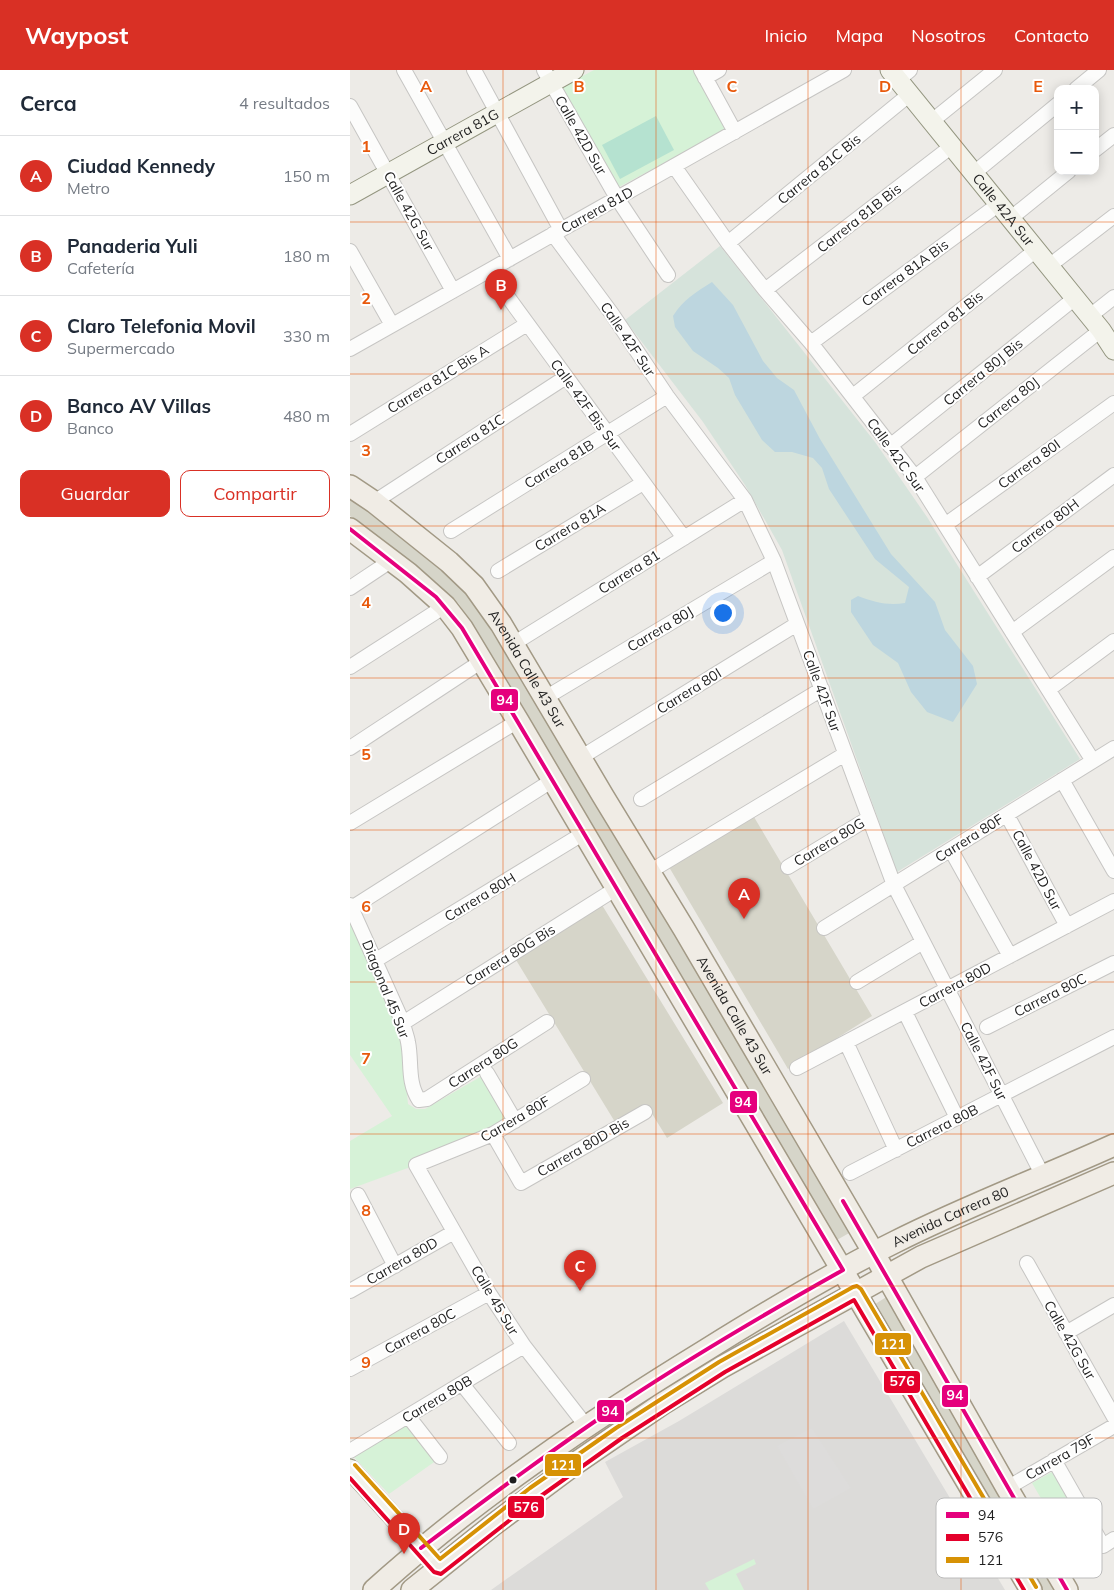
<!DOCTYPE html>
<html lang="es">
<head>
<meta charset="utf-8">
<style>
	:root { --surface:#fff; --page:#f6f6f7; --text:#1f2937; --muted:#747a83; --line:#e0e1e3; --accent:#d93025 }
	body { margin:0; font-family:Mulish,sans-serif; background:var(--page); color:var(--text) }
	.controls { position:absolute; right:15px; top:15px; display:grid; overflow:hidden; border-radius:10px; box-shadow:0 2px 12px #0003 }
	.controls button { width:45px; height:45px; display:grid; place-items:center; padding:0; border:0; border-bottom:1px solid var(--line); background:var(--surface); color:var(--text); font:25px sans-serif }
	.you { position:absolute; left:372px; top:542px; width:18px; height:18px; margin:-12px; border:4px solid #fff; border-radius:50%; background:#1a73e8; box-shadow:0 0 0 8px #1a73e833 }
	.badge { display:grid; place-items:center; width:32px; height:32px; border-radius:50%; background:var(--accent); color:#fff; font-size:16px; font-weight:700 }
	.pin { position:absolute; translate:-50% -41px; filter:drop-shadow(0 1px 2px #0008) }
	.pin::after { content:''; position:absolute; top:26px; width:18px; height:15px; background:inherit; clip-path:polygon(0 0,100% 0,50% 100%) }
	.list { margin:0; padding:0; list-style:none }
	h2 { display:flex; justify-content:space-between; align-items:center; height:65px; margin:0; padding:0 20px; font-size:21px }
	h2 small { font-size:16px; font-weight:400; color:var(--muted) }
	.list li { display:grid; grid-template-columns:32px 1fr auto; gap:15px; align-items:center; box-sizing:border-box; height:80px; padding:0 20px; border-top:1px solid var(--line) }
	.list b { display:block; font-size:19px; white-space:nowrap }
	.list p { margin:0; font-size:16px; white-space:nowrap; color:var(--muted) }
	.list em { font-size:16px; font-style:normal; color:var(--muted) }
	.actions { display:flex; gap:10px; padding:15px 20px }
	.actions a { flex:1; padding:11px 0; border:1px solid var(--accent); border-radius:10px; text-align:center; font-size:18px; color:var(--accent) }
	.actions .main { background:var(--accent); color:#fff }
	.map { position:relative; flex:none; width:764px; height:1520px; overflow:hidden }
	header { display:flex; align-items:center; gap:30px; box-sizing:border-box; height:70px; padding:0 25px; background:var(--accent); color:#fff }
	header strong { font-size:24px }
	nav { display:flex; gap:28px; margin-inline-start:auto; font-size:18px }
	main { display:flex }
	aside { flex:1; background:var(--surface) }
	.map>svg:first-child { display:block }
</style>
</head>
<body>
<header>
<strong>Waypost</strong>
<nav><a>Inicio</a><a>Mapa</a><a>Nosotros</a><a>Contacto</a></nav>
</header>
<main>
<aside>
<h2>Cerca<small>4 resultados</small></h2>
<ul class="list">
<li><span class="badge">A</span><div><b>Ciudad Kennedy</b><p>Metro</p></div><em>150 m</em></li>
<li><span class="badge">B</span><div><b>Panaderia Yuli</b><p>Cafetería</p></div><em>180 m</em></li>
<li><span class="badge">C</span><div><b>Claro Telefonia Movil</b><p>Supermercado</p></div><em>330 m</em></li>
<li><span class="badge">D</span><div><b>Banco AV Villas</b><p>Banco</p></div><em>480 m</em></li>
</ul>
<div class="actions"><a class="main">Guardar</a><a>Compartir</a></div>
</aside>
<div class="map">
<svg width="764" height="1520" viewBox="0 0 764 1520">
	<rect width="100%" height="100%" fill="#edebe7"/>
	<!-- residential -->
	<path fill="#dcdbd9" d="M494,1251L655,1520H141L273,1427L255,1392L329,1351Z"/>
	<!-- construction -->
	<path fill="#d6d5c9" d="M0,427L82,489L120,526L278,786L501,1162L485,1171L129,566L109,534L71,500L0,446Z
		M404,747L522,946L438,999L319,797Z
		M252,835L373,1033L317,1068L296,1034L265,1052L166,890Z
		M538,1226L710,1520H688L522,1236Z"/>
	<!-- wetland -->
	<path fill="#d6e3db" d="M370,176L525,372L550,408L577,447L730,689L547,802L432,480L395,415L353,352L275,250Z"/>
	<!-- park -->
	<path fill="#d6f2d7" d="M244,0H346L378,59L267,118L212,17Z
		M0,852H1L46,953L51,968L58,1034L66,1039H75L137,1003L161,1044L140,1061L63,1089L66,1095L0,1119V1071L42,1046L0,985Z
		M57,1351L87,1390L39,1424L2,1385Z
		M702,1402L746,1479L727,1490L682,1413Z
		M404,1489L406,1494L386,1504L394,1520H359L355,1513Z"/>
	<!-- pitch -->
	<path fill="#b5e2d0" d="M306,46L324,80L270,109L252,75Z"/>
	<!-- parking -->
	<path fill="#dddcdb" d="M462,1358L501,1418L463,1439L427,1376Z"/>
	<!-- water -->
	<path fill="#bdd6df" d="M362,212L383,235L413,291L427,308L444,320L470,369L541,484L585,532L595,560L623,596L627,614L603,652L577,642L561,622L548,593L523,575L501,542V530L508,526C524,532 538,536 555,533L559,517L525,489L479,419L472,398L463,388L442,382H425L412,370L385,325L379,308L368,298L343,281L325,257L323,246C333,230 346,222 362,212Z"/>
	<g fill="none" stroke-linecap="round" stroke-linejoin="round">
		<!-- street casing -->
		<g stroke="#c6c5c3" stroke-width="16">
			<path id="street" d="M54,0L160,189
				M124,0L211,160
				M194,0L267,128L318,205
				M351,0L385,62
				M355,8L369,0
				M548,10L560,0
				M726,19L749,0
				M0,36L103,221
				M582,51L645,0
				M745,80L764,65
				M324,96L378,173L415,220L461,273L565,407L743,691
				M624,103L708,34
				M661,148L719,101
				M203,164L262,244L317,326L395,430L424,491L544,815L693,1106
				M378,173L560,24
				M0,181L42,255
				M699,196L764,146
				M139,201L334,468
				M415,220L602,76
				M740,246L764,227
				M461,273L649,134
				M0,279L494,0
				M503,326L686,180
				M0,364L177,254
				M540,376L725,228
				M565,407L751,260
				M24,432L216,307
				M595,455L764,333
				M101,461L317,326
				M148,501L293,413
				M627,507L764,405
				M0,518L42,490
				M662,562L764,487
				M163,574L395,430
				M0,597L95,536
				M699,619L764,571
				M195,628L424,491
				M0,678L132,591
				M230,688L447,554
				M712,710L764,801
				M291,729L472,619
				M657,745L717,856
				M0,753L168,651
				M601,780L660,886
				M438,797L519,748
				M299,802L495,684
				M0,835L53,953C54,959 57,966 58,972C62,992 57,1012 69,1030L77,1029L197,952
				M0,839L203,710
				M474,858L764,678
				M26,890L234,763
				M507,912L573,872
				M555,942L607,1048
				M53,953L267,818
				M637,957L764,893
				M496,972L546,1080
				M447,998L764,831
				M137,1003L165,1051
				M233,1009L143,1064L66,1095L139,1223L174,1276L237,1357
				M143,1064L171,1113L295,1042
				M500,1103L764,967
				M8,1125L45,1196
				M677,1193L764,1347
				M0,1221L104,1162
				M716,1263L764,1235
				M0,1299L139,1223
				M112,1314L159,1373
				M58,1346L90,1387
				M0,1381L174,1276
				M704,1390L753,1476L764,1469
				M657,1418L764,1356"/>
		</g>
		<!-- secondary casing -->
		<g stroke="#949680" stroke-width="21">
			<g id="secondary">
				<path id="s1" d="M540,0L751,260L764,280"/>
				<path id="s2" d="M0,125L224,0"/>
				<path d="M0,1399L89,1498"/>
			</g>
		</g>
		<!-- primary casing -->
		<g stroke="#a29985" stroke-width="24">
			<g id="primary">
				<path id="s3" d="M0,416L24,432L99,492L124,516L151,554L253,726L334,859L518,1173L657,1418L717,1520"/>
				<path d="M0,459L58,503L95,536L112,558L168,651L681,1520"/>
				<path id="s4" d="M24,1520C125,1429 240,1351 356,1280C417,1242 480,1204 545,1172C616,1136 691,1108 764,1075"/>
				<path d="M62,1520L143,1455L226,1393L312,1334L372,1297L571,1187L764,1103"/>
			</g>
		</g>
		<!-- street -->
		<use href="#street" stroke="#fcfcfb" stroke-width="14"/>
		<!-- secondary -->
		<use href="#secondary" stroke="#f3f3eb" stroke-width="19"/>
		<!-- primary -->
		<use href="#primary" stroke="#f0ece5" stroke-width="21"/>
		<!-- bus-1 casing -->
		<g stroke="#fff" stroke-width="8">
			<path id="bus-1" d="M0,459L86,527L112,558L493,1200C420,1241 348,1283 278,1329C207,1376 139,1427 71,1478
				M493,1131L717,1520"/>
		</g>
		<!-- bus-2 casing -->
		<g stroke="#fff" stroke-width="8">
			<path id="bus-2" d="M0,1408L84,1502L91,1504L188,1428L272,1368L375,1302L504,1230L674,1520"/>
		</g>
		<!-- bus-3 casing -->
		<g stroke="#fff" stroke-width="8">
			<path id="bus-3" d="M5,1395L90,1489L180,1418L266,1358L369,1292L503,1217L507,1216L511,1219L686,1517"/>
		</g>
		<!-- bus-1 -->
		<use href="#bus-1" stroke="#e5007d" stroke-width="4"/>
		<!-- bus-2 -->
		<use href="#bus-2" stroke="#e4002b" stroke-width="4"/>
		<!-- bus-3 -->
		<use href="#bus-3" stroke="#d79205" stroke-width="4"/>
	</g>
	<!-- grid -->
	<path fill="none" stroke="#e8590c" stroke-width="1" stroke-opacity="0.55" d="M153,0V1520M306,0V1520M458,0V1520M611,0V1520M0,152H764M0,304H764M0,456H764M0,608H764M0,760H764M0,912H764M0,1064H764M0,1216H764M0,1368H764"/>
	<!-- markers -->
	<circle fill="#1f1f1f" stroke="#fff" stroke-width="2" cx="163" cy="1410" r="4.5"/>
	<g text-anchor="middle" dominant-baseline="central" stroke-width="4" stroke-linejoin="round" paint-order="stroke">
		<!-- street labels -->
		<g font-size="14" fill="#1f1f1f" stroke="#fff">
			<text stroke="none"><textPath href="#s2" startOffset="129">Carrera 81G</textPath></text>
			<text transform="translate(231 65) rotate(60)">Calle 42D Sur</text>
			<text transform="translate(469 99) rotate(-39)">Carrera 81C Bis</text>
			<text stroke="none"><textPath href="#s1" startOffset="180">Calle 42A Sur</textPath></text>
			<text transform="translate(247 140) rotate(-29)">Carrera 81D</text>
			<text transform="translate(59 141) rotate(61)">Calle 42G Sur</text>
			<text transform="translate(509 148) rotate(-38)">Carrera 81B Bis</text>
			<text transform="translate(555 203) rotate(-36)">Carrera 81A Bis</text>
			<text transform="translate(595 253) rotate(-39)">Carrera 81 Bis</text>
			<text transform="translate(278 269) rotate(56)">Calle 42F Sur</text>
			<text transform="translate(633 302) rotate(-39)">Carrera 80J Bis</text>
			<text transform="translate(88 309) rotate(-32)">Carrera 81C Bis A</text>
			<text transform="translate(658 333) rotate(-38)">Carrera 80J</text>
			<text transform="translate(236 335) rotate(54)">Calle 42F Bis Sur</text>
			<text transform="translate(120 369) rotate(-33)">Carrera 81C</text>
			<text transform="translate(546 385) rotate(54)">Calle 42C Sur</text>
			<text transform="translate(209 394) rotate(-32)">Carrera 81B</text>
			<text transform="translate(679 394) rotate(-36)">Carrera 80I</text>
			<text transform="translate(695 456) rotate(-37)">Carrera 80H</text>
			<text transform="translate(220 457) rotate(-31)">Carrera 81A</text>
			<text transform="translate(279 502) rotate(-32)">Carrera 81</text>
			<text transform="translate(310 559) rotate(-31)">Carrera 80J</text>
			<text stroke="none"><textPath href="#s3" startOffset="258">Avenida Calle 43 Sur</textPath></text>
			<text transform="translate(339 621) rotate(-32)">Carrera 80I</text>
			<text transform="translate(472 621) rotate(70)">Calle 42F Sur</text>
			<text transform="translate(619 768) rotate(-32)">Carrera 80F</text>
			<text transform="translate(479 772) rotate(-31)">Carrera 80G</text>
			<text transform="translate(687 800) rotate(62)">Calle 42D Sur</text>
			<text transform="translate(130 827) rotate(-31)">Carrera 80H</text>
			<text transform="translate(160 885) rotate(-32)">Carrera 80G Bis</text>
			<text transform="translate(605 915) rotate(-28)">Carrera 80D</text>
			<text transform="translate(36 919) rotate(68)">Diagonal 45 Sur</text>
			<text transform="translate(700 925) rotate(-27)">Carrera 80C</text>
			<text stroke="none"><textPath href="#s3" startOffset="662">Avenida Calle 43 Sur</textPath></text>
			<text transform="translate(634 991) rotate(63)">Calle 42F Sur</text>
			<text transform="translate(133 993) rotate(-33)">Carrera 80G</text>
			<text transform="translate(165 1049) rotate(-30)">Carrera 80F</text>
			<text transform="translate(592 1056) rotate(-27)">Carrera 80B</text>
			<text transform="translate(233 1077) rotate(-30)">Carrera 80D Bis</text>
			<text stroke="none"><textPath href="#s4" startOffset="689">Avenida Carrera 80</textPath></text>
			<text transform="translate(52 1191) rotate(-30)">Carrera 80D</text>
			<text transform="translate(145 1230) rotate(59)">Calle 45 Sur</text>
			<text transform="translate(70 1261) rotate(-29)">Carrera 80C</text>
			<text transform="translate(720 1270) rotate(60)">Calle 42G Sur</text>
			<text transform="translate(87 1329) rotate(-31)">Carrera 80B</text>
			<text transform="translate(710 1387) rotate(-30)">Carrera 79F</text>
		</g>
	</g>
	<!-- legend -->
	<rect x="586" y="1428" width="166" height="80" rx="8" fill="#fff" stroke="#bcbcbc" stroke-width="1"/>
	<rect x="596" y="1442" width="23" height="6" fill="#e5007d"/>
	<rect x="596" y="1464" width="23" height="7" fill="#e4002b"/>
	<rect x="596" y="1487" width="23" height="6" fill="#d79205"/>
	<g font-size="14" fill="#1f1f1f">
		<text x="628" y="1450">94</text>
		<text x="628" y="1472">576</text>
		<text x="628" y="1495">121</text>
	</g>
	<g font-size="16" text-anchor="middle" font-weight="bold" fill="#e8590c" stroke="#fff" stroke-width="4" stroke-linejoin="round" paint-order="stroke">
		<text x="76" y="22">A</text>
		<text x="229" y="22">B</text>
		<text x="382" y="22">C</text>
		<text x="535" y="22">D</text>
		<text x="688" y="22">E</text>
		<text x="16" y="82">1</text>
		<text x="16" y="234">2</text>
		<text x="16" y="386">3</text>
		<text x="16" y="538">4</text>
		<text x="16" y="690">5</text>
		<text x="16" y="842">6</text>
		<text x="16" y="994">7</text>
		<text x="16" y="1146">8</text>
		<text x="16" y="1298">9</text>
	</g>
	<g stroke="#fff" stroke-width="2">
		<rect x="140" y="618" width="29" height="24" rx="5" fill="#e5007d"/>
		<rect x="379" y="1020" width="29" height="24" rx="5" fill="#e5007d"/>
		<rect x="524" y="1262" width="38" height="24" rx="5" fill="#d79205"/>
		<rect x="533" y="1300" width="38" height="24" rx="5" fill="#e4002b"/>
		<rect x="591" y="1314" width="28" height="24" rx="5" fill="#e5007d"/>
		<rect x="246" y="1329" width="29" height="24" rx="5" fill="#e5007d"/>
		<rect x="194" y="1383" width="38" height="24" rx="5" fill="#d79205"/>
		<rect x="157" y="1425" width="38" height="24" rx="5" fill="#e4002b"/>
	</g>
	<g font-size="14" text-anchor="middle" font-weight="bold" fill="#fff">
		<text x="155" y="635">94</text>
		<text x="393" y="1037">94</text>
		<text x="543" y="1279">121</text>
		<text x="552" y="1316">576</text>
		<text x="605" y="1330">94</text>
		<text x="260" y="1346">94</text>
		<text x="213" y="1400">121</text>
		<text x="176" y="1442">576</text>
	</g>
</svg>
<div class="controls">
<button>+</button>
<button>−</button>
</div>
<div class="you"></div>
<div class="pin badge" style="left:394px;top:849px">A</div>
<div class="pin badge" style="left:151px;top:240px">B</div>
<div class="pin badge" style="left:230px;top:1221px">C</div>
<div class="pin badge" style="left:54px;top:1484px">D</div>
</div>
</main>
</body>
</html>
